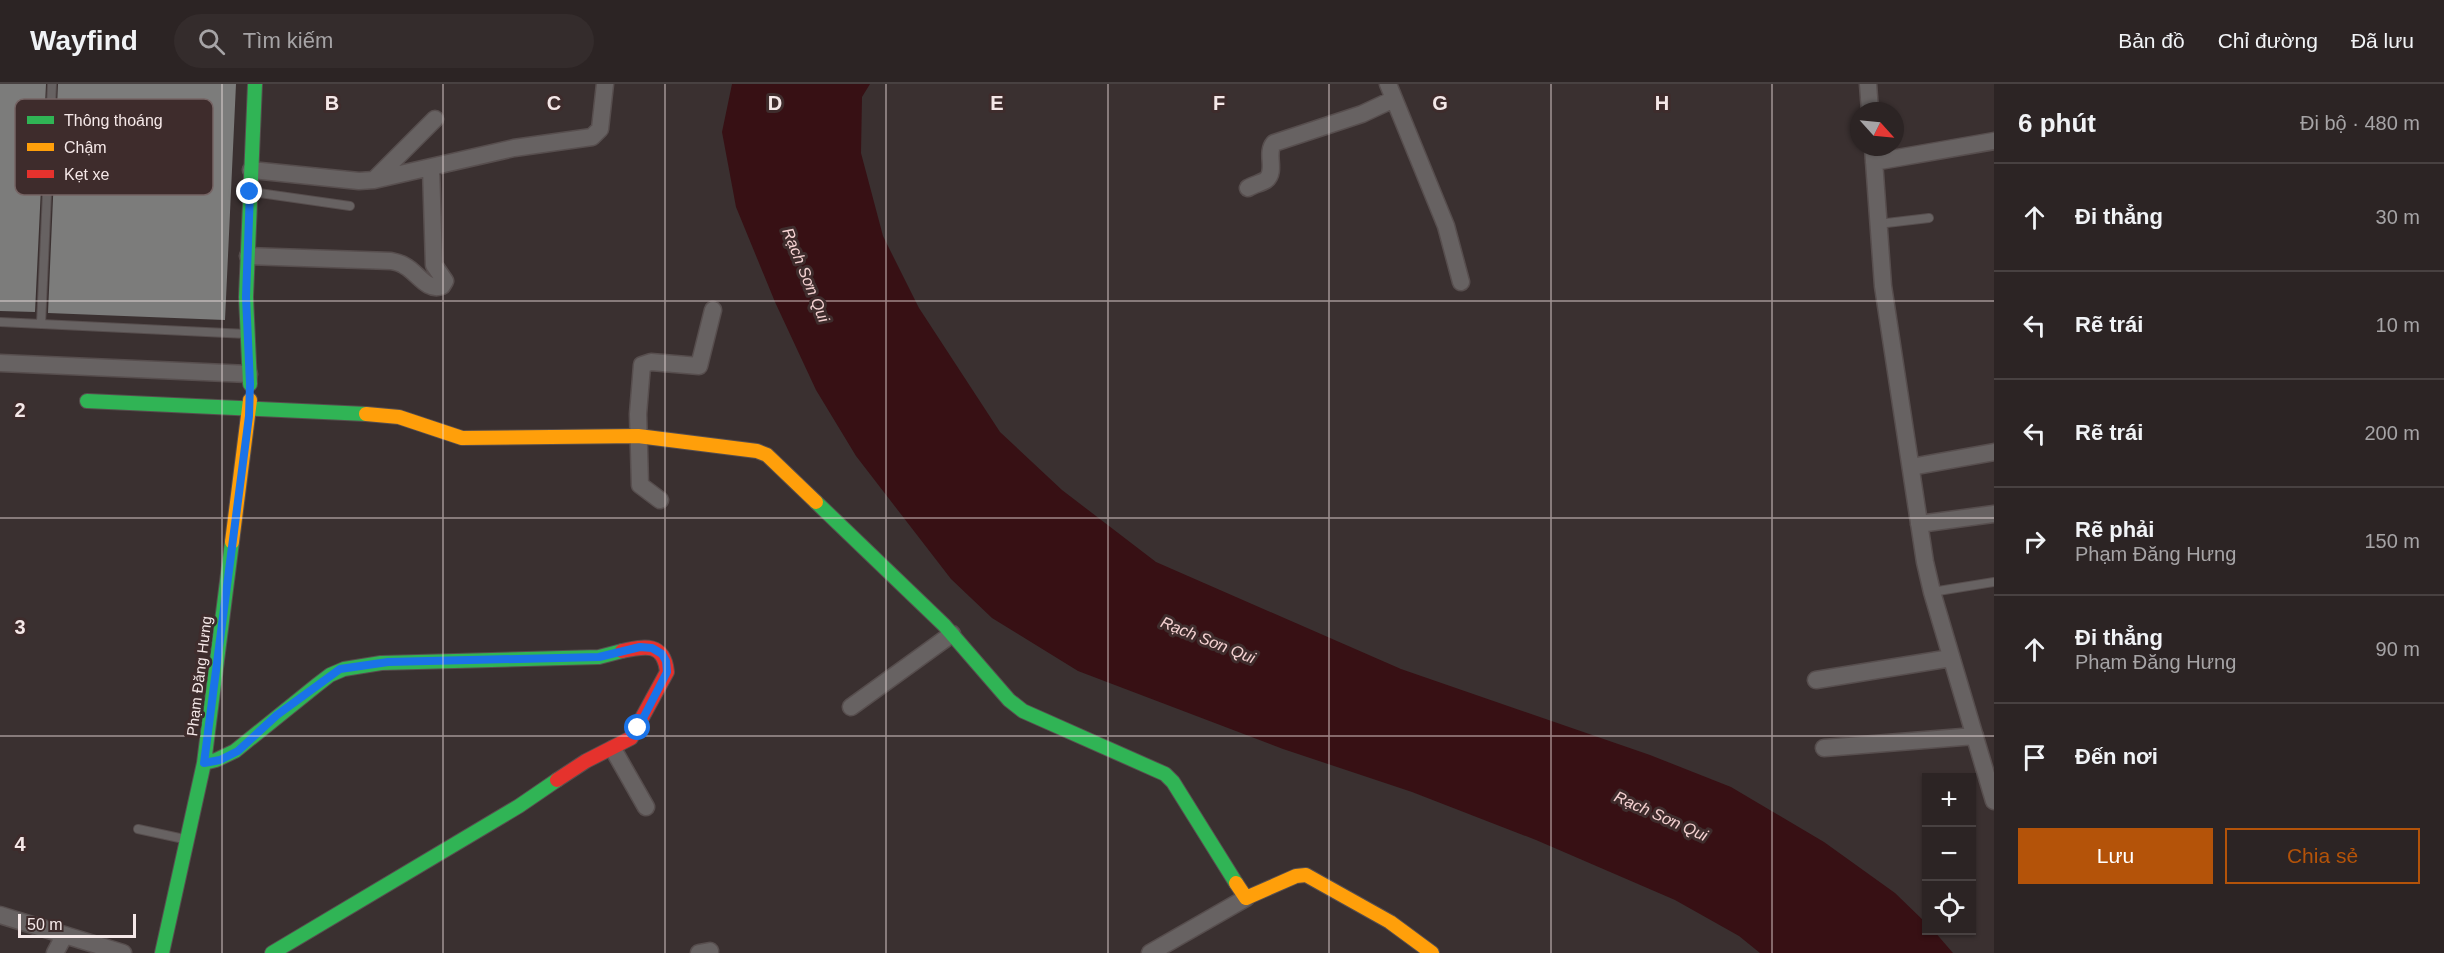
<!DOCTYPE html>
<html lang="vi">
<head>
<meta charset="utf-8">
<style>
	:root { --surface:#2c2424; --page:#342c2c; --text:#f1f3f6; --muted:#a6a4a6; --line:#484141; --accent:#b45309 }
	body { margin:0; font-family:Helvetica,sans-serif; background:var(--page); color:var(--text) }
	.controls { position:absolute; right:18px; bottom:18px; display:grid; overflow:hidden; border-radius:0px; box-shadow:0 2px 4px #0004 }
	.controls button { width:54px; height:54px; display:grid; place-items:center; padding:0; border:0; border-bottom:2px solid var(--line); background:var(--surface); color:var(--text); font:30px sans-serif }
	.compass { position:absolute; left:1850px; top:18px; width:54px; height:54px; border-radius:50%; background:var(--surface); box-shadow:0 2px 4px #0004; rotate:117deg }
	.scale { position:absolute; left:18px; bottom:15px; width:118px; box-sizing:border-box; padding-left:6px; border:3px solid #f5e8e8; border-top:0; font-size:16px; line-height:21px; white-space:nowrap; color:#f5e8e8; -webkit-text-stroke:4px #3e2c2c; paint-order:stroke }
	.stop { position:absolute; width:18px; height:18px; margin:-14px; border:4px solid #1a73e8; border-radius:50%; background:#fff }
	.stop.end { background:#1a73e8; border-color:#fff; box-shadow:0 2px 6px #0008 }
	.list { margin:0; padding:0; list-style:none }
	h2 { display:flex; justify-content:space-between; align-items:center; height:78px; margin:0; padding:0 24px; font-size:26px }
	h2 small { font-size:20px; font-weight:400; color:var(--muted) }
	.list li { display:grid; grid-template-columns:39px 1fr auto; gap:18px; align-items:center; box-sizing:border-box; height:108px; padding:0 24px; border-top:2px solid var(--line) }
	.list b { display:block; font-size:22px; white-space:nowrap }
	.list p { margin:0; font-size:20px; white-space:nowrap; color:var(--muted) }
	.list em { font-size:20px; font-style:normal; color:var(--muted) }
	.actions { display:flex; gap:12px; padding:18px 24px }
	.actions a { flex:1; padding:14px 0; border:2px solid var(--accent); border-radius:0px; text-align:center; font-size:21px; color:var(--accent) }
	.actions .main { background:var(--accent); color:#fff }
	.icon { flex:none; width:33px; height:33px; fill:none; stroke:currentColor; stroke-width:2; stroke-linecap:round; stroke-linejoin:round }
	.map { position:relative; flex:none; width:1994px; height:869px; overflow:hidden }
	header { display:flex; align-items:center; gap:36px; box-sizing:border-box; height:84px; padding:0 30px; background:var(--surface); border-bottom:2px solid var(--line) }
	header strong { font-size:28px }
	nav { display:flex; gap:33px; margin-inline-start:auto; font-size:21px }
	.search { width:420px; height:54px; background:var(--page); display:flex; align-items:center; gap:15px; box-sizing:border-box; padding:0 21px; border-radius:33px; color:var(--muted); font-size:22px }
	main { display:flex }
	aside { flex:1; background:var(--surface) }
	.map>svg:first-child { display:block }
</style>
</head>
<body>
<header>
<strong>Wayfind</strong>
<div class="search"><svg class="icon" aria-label="search" viewBox="0 0 24 24"><circle cx="10" cy="10" r="6"/><path d="M15 15l6 6"/></svg>Tìm kiếm</div>
<nav><a>Bản đồ</a><a>Chỉ đường</a><a>Đã lưu</a></nav>
</header>
<main>
<div class="map">
<svg width="1994" height="869" viewBox="0 0 1994 869">
	<rect width="100%" height="100%" fill="#3a3030"/>
	<!-- water -->
	<path fill="#371014" d="M732,0H870L862,13L861,69L883,152L919,224L1000,348L1062,406L1156,478L1401,585L1650,671L1731,703L1824,758L1895,809L1926,839V846L1934,847L1953,869H1760L1739,852L1675,816L1536,756L1412,708L1283,665L1078,587L992,534L951,495L856,372L816,306L775,218L736,123L722,48Z"/>
	<!-- building -->
	<path fill="#7c7c7b" d="M0,0H46L35,228L0,227Z
		M58,0H236L225,236L48,229Z"/>
	<g fill="none" stroke-linecap="round" stroke-linejoin="round">
		<!-- lane casing -->
		<g stroke="#574e4e" stroke-width="10">
			<path id="lane" d="M252,108L350,122
				M1878,140L1929,134
				M0,238L247,250
				M41,240L52,0
				M1932,508L1994,498
				M138,745L184,755"/>
		</g>
		<!-- street casing -->
		<g stroke="#574e4e" stroke-width="19">
			<path id="street" d="M1388,0L1446,142L1461,198
				M1868,0L1870,27
				M1873,63L1883,202L1925,478L1932,508L1994,717
				M1874,78L1994,57
				M251,86L359,97L374,96L514,64L592,53L600,45L605,0
				M375,95L435,35
				M1248,104C1253,101 1261,99 1266,96C1277,87 1265,69 1274,59L1362,30L1394,15
				M248,172L391,177C396,178 401,179 405,182C417,188 427,208 442,202L445,197L434,181L431,84
				M0,279L249,290
				M1911,383L1994,368
				M660,416L640,401L638,330L642,281L651,278L699,282L713,226
				M1919,440L1994,430
				M1816,596L1951,574
				M851,623L952,550
				M1824,664L1975,652
				M613,665L646,723
				M0,831L123,869
				M55,869L64,852
				M699,869L710,867
				M1150,869L1246,814"/>
		</g>
		<!-- fast casing -->
		<g stroke="#574e4e" stroke-width="16">
			<path id="fast" d="M250,300L246,213L255,0
				M87,317L366,330
				M816,418L944,541L1009,616L1023,627L1165,690L1173,698L1236,799
				M204,679L216,676L235,667L317,601L330,591L344,585L381,579L599,573L622,567
				M162,869L204,679L232,458
				M272,869L519,722L557,696"/>
		</g>
		<!-- slow casing -->
		<g stroke="#574e4e" stroke-width="16">
			<path id="slow" d="M366,330L399,333L462,354L638,352L757,367L767,371L816,418
				M232,458L250,316
				M1236,799L1246,814L1296,792L1306,791L1390,838L1432,869"/>
		</g>
		<!-- jam casing -->
		<g stroke="#574e4e" stroke-width="16">
			<path id="jam" d="M557,696L586,677L631,654L667,588C664,558 645,562 622,567"/>
		</g>
		<!-- lane -->
		<use href="#lane" stroke="#676262" stroke-width="8"/>
		<!-- street -->
		<use href="#street" stroke="#676262" stroke-width="16"/>
		<!-- fast -->
		<use href="#fast" stroke="#30b455" stroke-width="14"/>
		<!-- slow -->
		<use href="#slow" stroke="#ff9f0a" stroke-width="14"/>
		<!-- jam -->
		<use href="#jam" stroke="#e5322d" stroke-width="14"/>
	</g>
	<g fill="none" stroke-linecap="round" stroke-linejoin="round">
		<!-- route -->
		<path stroke="#1a73e8" stroke-width="8" d="M250,108L246,213L250,300L249,332L204,679L220,676L238,667L277,631L340,585L388,578L599,573L640,563L652,564L662,570L666,577L667,588L638,644"/>
	</g>
	<!-- grid -->
	<path fill="none" stroke="#f5e8e8" stroke-width="1.5" stroke-opacity="0.55" d="M222,0V869M443,0V869M665,0V869M886,0V869M1108,0V869M1329,0V869M1551,0V869M1772,0V869M0,217H1994M0,434H1994M0,652H1994"/>
	<g text-anchor="middle" dominant-baseline="central" stroke-width="6" stroke-linejoin="round" paint-order="stroke">
		<!-- street labels -->
		<g font-size="15" fill="#f5e8e8" stroke="#3e2c2c">
			<text transform="translate(199 592) rotate(-83)">Phạm Đăng Hưng</text>
		</g>
		<!-- water labels -->
		<g font-size="16" font-style="italic" fill="#f5d2d2" stroke="#3e2c2c">
			<text transform="translate(806 191) rotate(68)">Rạch Sơn Qui</text>
			<text transform="translate(1208 556) rotate(22)">Rạch Sơn Qui</text>
			<text transform="translate(1661 732) rotate(24)">Rạch Sơn Qui</text>
		</g>
	</g>
	<!-- legend -->
	<rect x="15" y="15" width="198" height="96" rx="9" fill="#3e2c2c" stroke="#756464" stroke-width="1.5"/>
	<rect x="27" y="32" width="27" height="8" fill="#30b455"/>
	<rect x="27" y="59" width="27" height="8" fill="#ff9f0a"/>
	<rect x="27" y="86" width="27" height="8" fill="#e5322d"/>
	<g font-size="16" fill="#f5e8e8">
		<text x="64" y="42">Thông thoáng</text>
		<text x="64" y="69">Chậm</text>
		<text x="64" y="96">Kẹt xe</text>
	</g>
	<g font-size="20" text-anchor="middle" font-weight="bold" fill="#f5e8e8" stroke="#3e2c2c" stroke-width="6" stroke-linejoin="round" paint-order="stroke">
		<text x="332" y="26">B</text>
		<text x="554" y="26">C</text>
		<text x="775" y="26">D</text>
		<text x="997" y="26">E</text>
		<text x="1219" y="26">F</text>
		<text x="1440" y="26">G</text>
		<text x="1662" y="26">H</text>
		<text x="20" y="333">2</text>
		<text x="20" y="550">3</text>
		<text x="20" y="767">4</text>
	</g>
</svg>
<div class="controls">
<button>+</button>
<button>−</button>
<button><svg class="icon" aria-label="locate" viewBox="0 0 24 24"><circle cx="12" cy="12" r="6"/><path d="M12 2v4M12 18v4M2 12h4M18 12h4"/></svg></button>
</div>
<svg class="compass" viewBox="-18 -18 36 36"><path d="M0-13l5 13h-10z" fill="#e53935"/><path d="M0 13l5-13h-10z" fill="#a6a4a6"/></svg>
<div class="scale">50 m</div>
<div class="stop" style="left:638px;top:644px"></div>
<div class="stop end" style="left:250px;top:108px"></div>
</div>
<aside>
<h2>6 phút<small>Đi bộ · 480 m</small></h2>
<ul class="list">
<li><svg class="icon" aria-label="ahead" viewBox="0 0 24 24"><path d="M12 20V5M6 11l6-6 6 6"/></svg><div><b>Đi thẳng</b></div><em>30 m</em></li>
<li><svg class="icon" aria-label="left" viewBox="0 0 24 24"><path d="M17 20v-9H6M10 6l-5 5 5 5"/></svg><div><b>Rẽ trái</b></div><em>10 m</em></li>
<li><svg class="icon" aria-label="left" viewBox="0 0 24 24"><path d="M17 20v-9H6M10 6l-5 5 5 5"/></svg><div><b>Rẽ trái</b></div><em>200 m</em></li>
<li><svg class="icon" aria-label="right" viewBox="0 0 24 24"><path d="M7 20v-9h11M14 6l5 5-5 5"/></svg><div><b>Rẽ phải</b><p>Phạm Đăng Hưng</p></div><em>150 m</em></li>
<li><svg class="icon" aria-label="ahead" viewBox="0 0 24 24"><path d="M12 20V5M6 11l6-6 6 6"/></svg><div><b>Đi thẳng</b><p>Phạm Đăng Hưng</p></div><em>90 m</em></li>
<li><svg class="icon" aria-label="arrive" viewBox="0 0 24 24"><path d="M6 21V4h12l-3 4 3 4H6"/></svg><div><b>Đến nơi</b></div></li>
</ul>
<div class="actions"><a class="main">Lưu</a><a>Chia sẻ</a></div>
</aside>
</main>
</body>
</html>
